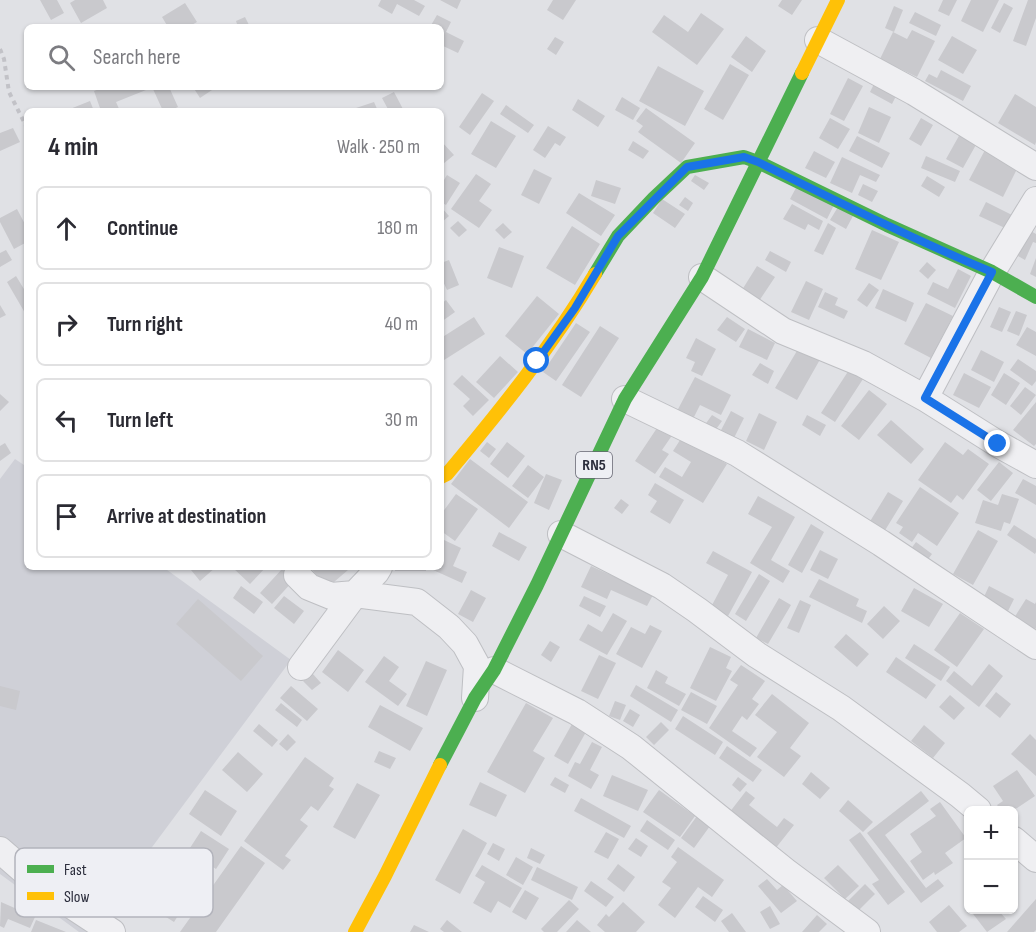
<!DOCTYPE html>
<html lang="en">
<head>
<meta charset="utf-8">
<style>
	:root { --surface:#fff; --page:#f7f7f7; --text:#2b2b33; --muted:#7c7c81; --line:#e1e1e2 }
	body { margin:0; font-family:"Sofia Sans Condensed",sans-serif; background:var(--page); color:var(--text) }
	.controls { position:absolute; right:18px; bottom:18px; display:grid; overflow:hidden; border-radius:9px; box-shadow:0 2px 4px #0004 }
	.controls button { width:54px; height:54px; display:grid; place-items:center; padding:0; border:0; border-bottom:2px solid var(--line); background:var(--surface); color:var(--text); font:30px sans-serif }
	.stop { position:absolute; width:18px; height:18px; margin:-14px; border:4px solid #1a73e8; border-radius:50%; background:#fff }
	.stop.end { background:#1a73e8; border-color:#fff; box-shadow:0 2px 6px #0008 }
	.list { margin:0; padding:0; list-style:none }
	h2 { display:flex; justify-content:space-between; align-items:center; height:78px; margin:0; padding:0 24px; font-size:26px }
	h2 small { font-size:20px; font-weight:400; color:var(--muted) }
	.list li { display:grid; grid-template-columns:39px 1fr auto; gap:18px; align-items:center; box-sizing:border-box; height:84px; margin:0 12px 12px; padding:0 12px; border:2px solid var(--line); border-radius:9px }
	.list b { display:block; font-size:22px; white-space:nowrap }
	.list em { font-size:20px; font-style:normal; color:var(--muted) }
	.icon { flex:none; width:33px; height:33px; fill:none; stroke:currentColor; stroke-width:2; stroke-linecap:round; stroke-linejoin:round }
	.map { position:relative; flex:none; width:1036px; height:932px; overflow:hidden }
	.search { position:absolute; background:var(--surface); box-shadow:0 2px 4px #0004; left:24px; top:24px; width:420px; height:66px; display:flex; align-items:center; gap:15px; box-sizing:border-box; padding:0 21px; border-radius:9px; color:var(--muted); font-size:22px }
	.panel { position:absolute; background:var(--surface); box-shadow:0 2px 4px #0004; left:24px; top:108px; width:420px; height:462px; border-radius:9px }
	.map>svg:first-child { display:block }
</style>
</head>
<body>
<div class="map">
<svg width="1036" height="932" viewBox="0 0 1036 932">
	<rect width="100%" height="100%" fill="#e0e1e5"/>
	<!-- built -->
	<path fill="#cfd0d7" d="M15,459L27,467V567H163L291,660L89,932H79L0,874V479Z"/>
	<!-- building -->
	<path fill="#c9c9cd" d="M40,0H57L64,13L51,20Z
		M75,0H103L107,8L81,23L70,3Z
		M381,0H414L425,6L419,16L397,4L392,14L378,6Z
		M440,0H461L457,9Z
		M553,0H576L563,20L547,10Z
		M782,0H802L792,15L778,6Z
		M943,0H957L949,16L938,11Z
		M971,0H999L983,32L961,21Z
		M1028,0H1036V18L1026,46L1013,41Z
		M185,3L197,22L188,27H168L162,17Z
		M1004,3L1013,8L1000,33L991,28Z
		M894,6L903,10L894,32L885,28Z
		M915,12L941,25L936,36L909,23Z
		M701,13L724,29L697,65L652,32L664,15L688,32Z
		M437,15L451,22L446,32L464,41L458,53L441,45V27H430Z
		M245,17L250,27H238L236,21Z
		M912,30L935,41L917,77L880,59L893,32L907,39Z
		M746,36L766,51L752,72L731,57Z
		M952,36L977,50L963,74L938,60Z
		M555,37L564,42L556,55L547,49Z
		M730,64L749,75L723,120L704,109Z
		M658,66L704,91L685,126L639,101Z
		M941,70L971,86L963,101L925,81L929,74L937,78Z
		M848,78L863,86L844,121L830,114Z
		M875,82L897,94L892,104L870,92Z
		M105,87H144L146,90L116,102L120,111H101L94,91Z
		M158,87H169L178,107L169,111H163L153,89Z
		M193,87H210L212,90L200,98Z
		M394,92L404,111H389L382,98Z
		M482,93L494,101L470,135L459,127Z
		M1015,94L1036,107V142L1035,145L998,123Z
		M622,97L640,108L633,120L615,110Z
		M578,99L605,116L598,127L572,110Z
		M90,101L94,111H65Z
		M374,102L378,111H357L356,108Z
		M506,105L534,125L528,133L500,114Z
		M869,107L891,117L879,143L858,133Z
		M646,108L695,143L681,163L638,132L643,126L636,121Z
		M830,118L850,129L838,149L819,138Z
		M921,118L933,125L921,146L909,139Z
		M491,121L516,136L496,168L471,154Z
		M548,126L566,137L560,146L555,143L545,158L533,150Z
		M13,128L20,142L0,151V133Z
		M960,134L977,143L963,168L946,159Z
		M857,136L890,153L882,168L849,151Z
		M441,141L454,155L443,164L441,161Z
		M633,141L649,151L643,159L628,150Z
		M985,150L1018,167L1003,197L969,180Z
		M814,151L835,162L826,178L805,168Z
		M926,156L960,171L955,182L921,168Z
		M842,157L880,175L876,182L860,175L852,193L830,183Z
		M534,169L552,178L539,204L521,195Z
		M476,174L491,184L479,201L492,210L479,228L451,209Z
		M447,175L460,183L446,205L441,202V185Z
		M695,175L709,183L704,190L691,181Z
		M927,176L945,187L939,197L921,186Z
		M596,180L621,188L615,204L591,196Z
		M863,184L878,191L872,202L858,195Z
		M797,186L834,205L827,219L790,199Z
		M579,193L615,215L601,236L566,213Z
		M685,197L693,203L688,211L679,205Z
		M662,199L685,214L675,228L653,213Z
		M986,202L1012,215L1005,228L979,216Z
		M792,204L823,221L819,230L808,224L805,230L783,219Z
		M441,207L449,216L441,223Z
		M838,207L853,216L846,229L830,220Z
		M17,209L27,228V242L14,249L0,222V218Z
		M458,221L467,230L459,237L450,228Z
		M503,223L512,232L504,239L495,230Z
		M828,223L836,228L823,255L814,251Z
		M572,226L600,244L575,285L546,268Z
		M872,230L899,242L881,280L855,269Z
		M1029,230L1036,234V243L1033,242L1025,260L1018,256Z
		M499,247L524,256L512,288L487,278Z
		M6,250L12,260L0,267V253Z
		M770,251L791,262L786,272L765,260Z
		M1036,258V277L1030,274Z
		M449,260L459,285L447,290L441,277V263Z
		M927,262L936,270L928,279L919,271Z
		M757,266L775,277L759,301L742,290Z
		M958,269L971,276L955,308L927,294L933,282L948,289Z
		M16,276L27,294V312L25,313L7,282Z
		M806,281L823,289L809,320L791,312Z
		M869,283L879,290L867,307L857,300Z
		M883,289L914,303L906,322L875,308Z
		M825,292L838,298L835,305L848,311L844,319L818,307Z
		M537,296L559,314L527,354L505,336Z
		M446,300L455,312L441,322V304Z
		M926,303L953,316L931,358L904,344Z
		M0,305L6,315L0,318Z
		M999,307L1011,312L1002,332L990,327Z
		M1016,311L1027,315L1019,336L1007,331Z
		M474,317L485,334L441,362V338Z
		M727,317L745,329L736,342L717,330Z
		M576,323L590,332L556,381L543,372Z
		M600,326L619,338L581,397L562,385Z
		M1027,327L1036,332V356L1016,345Z
		M748,329L775,343L767,360L739,347Z
		M696,338L716,349L702,376L691,371L695,362L686,358Z
		M801,344L822,356L797,400L775,388Z
		M981,350L1004,362L994,382L971,370Z
		M500,356L518,372L494,398L476,382Z
		M1018,359L1036,371V381L1032,386L1010,370Z
		M760,363L774,371L768,384L752,375Z
		M849,370L863,379L835,422L821,413Z
		M964,373L991,387L979,408L953,395Z
		M1004,373L1020,383L1006,405L991,395Z
		M462,375L489,400L473,416L463,406L470,399L453,384Z
		M695,377L731,395L721,415L700,405L692,421L676,413Z
		M1025,387L1036,395L1021,415L1010,406Z
		M869,390L887,404L859,440L841,426Z
		M0,394L9,402L0,411Z
		M1036,402V444L1034,446L1013,430Z
		M731,411L744,418L732,442L718,436Z
		M759,413L777,422L764,450L746,441Z
		M712,415L722,421L714,432L704,426Z
		M807,415L826,425L820,436L802,425Z
		M891,420L924,449L911,464L877,435Z
		M659,425L673,434L662,450L669,454L655,474L635,461Z
		M682,437L727,464L703,503L659,477L665,467L682,477L691,462L673,451Z
		M487,442L496,449L489,458L480,451Z
		M507,442L525,456L508,478L490,464Z
		M945,442L963,455L968,449L989,464L963,500L957,495L951,503L918,480Z
		M5,443L11,453L0,461V446Z
		M470,459L528,502L509,528L451,484Z
		M999,462L1013,473L991,501L977,490Z
		M528,465L544,477L528,498L512,486Z
		M546,474L562,480L549,510L534,503Z
		M1023,479L1036,486V505L1015,493Z
		M655,483L684,500L670,524L650,512L657,501L648,495Z
		M920,487L959,513L937,546L918,533L912,542L899,533L903,527L896,523Z
		M888,492L903,501L884,532L869,523Z
		M456,494L478,509L455,541L441,531V512L442,513Z
		M1002,494L1019,499L1010,524L1004,522L1001,531L975,523L983,500L998,505Z
		M758,496L795,517L771,560L790,571L783,583L750,563L772,527L748,514Z
		M621,499L629,505L622,514L614,508Z
		M811,524L824,532L802,573L788,565Z
		M1014,525L1036,539V552L1035,554L1007,535Z
		M978,530L998,541L973,585L953,574Z
		M499,532L527,547L519,561L492,546Z
		M444,540L461,548L453,566L467,572L462,583L431,569L432,567H441V546Z
		M916,542L932,554L926,562L910,550Z
		M820,550L838,559L828,579L810,570Z
		M713,551L752,572L728,616L711,607L728,575L706,563Z
		M591,566L653,595L647,606L611,590L607,599L581,587Z
		M195,567H216L200,581L191,570Z
		M232,567H266L250,584Z
		M310,567H345L348,570L327,588Z
		M395,567H426V571H395Z
		M282,569L294,580L272,604L260,593Z
		M759,574L770,581L746,621L735,614Z
		M819,579L859,599L856,606L867,611L862,623L809,597Z
		M241,586L263,602L254,614L233,598Z
		M989,586L1014,599L1008,611L983,599Z
		M914,588L943,604L929,627L901,611Z
		M471,590L486,598L473,622L458,614Z
		M284,596L304,611L294,624L274,608Z
		M584,596L606,606L600,617L579,606Z
		M779,598L791,605L768,644L756,638Z
		M198,599L263,656L241,681L176,624Z
		M1026,599L1035,604L1036,602V628L1034,631L1014,618Z
		M800,600L811,605L799,633L787,628Z
		M884,606L900,621L883,639L867,624Z
		M613,613L627,621L607,655L579,640L588,624L602,632Z
		M960,613L984,629L957,667L934,650Z
		M650,625L662,631L642,668L616,654L631,627L645,634Z
		M846,634L869,654L857,667L834,647Z
		M550,641L560,647L551,662L541,655Z
		M914,644L950,667L941,681L905,658Z
		M710,647L731,657L726,668L732,671L716,701L690,688Z
		M338,650L364,670L348,692L322,672Z
		M599,655L616,663L598,699L581,691Z
		M384,656L399,667L389,681L407,694L398,706L365,682Z
		M896,657L936,685L926,699L886,672Z
		M426,661L447,670L427,716L406,706Z
		M989,664L1003,676L979,707L946,681L954,671L972,686Z
		M741,665L765,681L752,699L759,704L747,720L742,716L732,731L757,748L750,757L709,728L738,685L730,680Z
		M656,670L668,677L665,683L686,694L679,706L647,688Z
		M312,673L321,683L312,690L303,681Z
		M636,685L678,710L671,722L630,696Z
		M0,686L20,691L16,710L0,706Z
		M291,686L318,709L307,721L280,698Z
		M691,692L717,706L707,724L681,710Z
		M996,692L1011,704L1000,718L985,706Z
		M772,694L809,723L790,748L801,756L784,777L757,757L777,732L755,715Z
		M950,695L965,708L954,720L939,707Z
		M615,701L626,705L620,720L609,716Z
		M281,703L302,720L297,727L275,710Z
		M526,703L553,718L533,751L545,758L525,793L487,772Z
		M380,705L423,728L410,751L368,727Z
		M630,709L640,715L633,727L623,721Z
		M683,716L723,742L715,755L675,729Z
		M661,722L669,730L654,745L646,737Z
		M259,724L278,740L272,747L253,731Z
		M572,724L586,732L568,764L554,756Z
		M924,725L945,743L933,758L911,741Z
		M288,734L296,742L287,751L279,744Z
		M1030,734L1036,740V776L1011,754Z
		M592,742L602,747L590,770L599,775L591,789L568,776L575,762L580,764Z
		M727,746L762,770L753,782L719,758Z
		M379,751L396,758L390,769L374,762Z
		M238,752L263,774L247,792L222,770Z
		M305,757L334,778L329,786L334,789L318,811L311,806L300,820L308,826L285,856L291,860L283,870L244,841Z
		M1017,770L1035,796L1014,810H1001L997,805L1003,801L993,786Z
		M811,772L830,788L820,799L802,784Z
		M612,775L648,790L638,811L603,796Z
		M555,777L569,785L565,793L550,785Z
		M738,777L747,784L740,792L732,785Z
		M480,782L507,795L496,817L469,805Z
		M357,783L380,795L355,839L333,827Z
		M205,790L237,811L221,836L189,814Z
		M659,790L695,816L680,837L643,812Z
		M746,791L755,798L749,805L777,827L784,818L794,825L775,849L729,813Z
		M921,791L929,801L885,835L926,888L938,879L944,886L921,903L867,833Z
		M581,798L631,826L624,838L574,811Z
		M848,800L873,822L863,832L839,811Z
		M940,802L966,838L945,853L953,863L935,875L934,872L923,880L910,861L922,852L910,834L936,816L930,809Z
		M697,816L710,826L694,848L681,838Z
		M647,820L675,840L668,850L640,831Z
		M463,829L487,843L460,894L435,880Z
		M201,831L229,849L216,869L188,851Z
		M606,832L619,839L608,859L594,852Z
		M860,832L905,892L888,905L872,884L879,880L849,840Z
		M636,838L648,846L641,857L628,849Z
		M493,843L505,849L499,861L487,854Z
		M241,846L265,863L216,932H180Z
		M678,847L724,880L712,897L698,887L675,918L658,905L671,888L662,882L677,862L671,857Z
		M172,848L207,870L174,922L139,900Z
		M531,848L545,855L540,864L527,858Z
		M516,857L533,867L523,885L506,875Z
		M618,864L635,877L624,892L607,879Z
		M482,865L522,888L510,908L498,901L491,913L473,903L485,882L475,876Z
		M838,865L859,886L845,899L824,878Z
		M537,867L578,887L572,900L531,880Z
		M767,879L777,890L783,885L797,901L781,913L758,886Z
		M591,881L614,897L606,907L584,891Z
		M865,884L875,894L858,911L848,901Z
		M525,890L539,898L526,920L512,912Z
		M703,896L723,910L715,922L695,907Z
		M1036,899V930L1034,932H1007Z
		M569,900L579,909L557,932H544L541,929Z
		M1,902L35,917L30,928L8,919L4,928L0,926Z
		M623,902L645,922L636,932H605L597,925L606,914L609,917Z
		M949,905L967,926L959,932H937L929,922Z
		M770,906L780,924L770,929L760,912Z
		M970,910H998L1006,919L987,932Z
		M732,913L746,932H729L721,921Z
		M817,915L827,924L819,932H802Z
		M36,920L66,932H31Z
		M447,920L462,932H444L440,929Z
		M577,920L591,932H566Z
		M414,925L429,932H410Z"/>
	<g fill="none" stroke-linecap="round" stroke-linejoin="round">
		<!-- street casing -->
		<g stroke="#bebfc3" stroke-width="28">
			<path id="street" d="M818,40L914,92L1036,167
				M702,277L783,331L863,364L925,398L998,444L1036,465
				M925,398L992,272L1036,200
				M625,399L737,453L881,543L1036,646
				M561,534L662,586L697,610L757,655L841,708L960,795L978,810
				M297,575L309,587L331,596L355,594L417,602L449,627L465,644L477,666L475,698
				M301,667L355,594L376,572L379,567
				M494,670L577,712L631,747L785,871L867,932
				M1014,840L1036,859
				M0,850L39,884L112,932"/>
		</g>
		<!-- path -->
		<path stroke="#c2c2c7" stroke-width="4" stroke-dasharray="4.5 4.5" stroke-linecap="butt" d="M0,49L4,59L9,92L27,128"/>
		<!-- street -->
		<use href="#street" stroke="#efeff2" stroke-width="26"/>
		<!-- fast -->
		<path stroke="#4caf50" stroke-width="14" d="M595,274L618,236L654,198L687,167L744,157L758,162L887,225L992,272L1036,297
			M440,765L475,698L494,670L537,585L625,399L702,277L802,73"/>
		<!-- slow -->
		<path stroke="#ffc107" stroke-width="14" d="M802,73L838,0
			M441,477L447,474C500,411 553,345 595,274
			M355,932L385,876L440,765"/>
	</g>
	<g fill="none" stroke-linecap="round" stroke-linejoin="round">
		<!-- route -->
		<path stroke="#1a73e8" stroke-width="8" d="M537,361L575,308L618,236L687,167L744,157L758,162C835,200 912,239 992,272L925,398L998,444"/>
	</g>
	<g text-anchor="middle" dominant-baseline="central" stroke-width="5" stroke-linejoin="round" paint-order="stroke">
		<!-- shield labels -->
		<rect fill="#eeeff4" stroke="#656672" stroke-width="1.5" x="576" y="452" width="36" height="26" rx="4.5"/>
		<g font-size="16" font-weight="bold" fill="#2a2c3b">
			<text x="594" y="465">RN5</text>
		</g>
	</g>
	<!-- legend -->
	<rect x="15" y="848" width="198" height="69" rx="9" fill="#eeeff4" stroke="#b3b4bc" stroke-width="1.5"/>
	<rect x="27" y="865" width="27" height="8" fill="#4caf50"/>
	<rect x="27" y="892" width="27" height="8" fill="#ffc107"/>
	<g font-size="16" fill="#2a2c3b">
		<text x="64" y="875">Fast</text>
		<text x="64" y="902">Slow</text>
	</g>
</svg>
<div class="controls">
<button>+</button>
<button>−</button>
</div>
<div class="stop" style="left:537px;top:361px"></div>
<div class="stop end" style="left:998px;top:444px"></div>
<div class="search"><svg class="icon" aria-label="search" viewBox="0 0 24 24"><circle cx="10" cy="10" r="6"/><path d="M15 15l6 6"/></svg>Search here</div>
<section class="panel">
<h2>4 min<small>Walk · 250 m</small></h2>
<ul class="list">
<li><svg class="icon" aria-label="ahead" viewBox="0 0 24 24"><path d="M12 20V5M6 11l6-6 6 6"/></svg><div><b>Continue</b></div><em>180 m</em></li>
<li><svg class="icon" aria-label="right" viewBox="0 0 24 24"><path d="M7 20v-9h11M14 6l5 5-5 5"/></svg><div><b>Turn right</b></div><em>40 m</em></li>
<li><svg class="icon" aria-label="left" viewBox="0 0 24 24"><path d="M17 20v-9H6M10 6l-5 5 5 5"/></svg><div><b>Turn left</b></div><em>30 m</em></li>
<li><svg class="icon" aria-label="arrive" viewBox="0 0 24 24"><path d="M6 21V4h12l-3 4 3 4H6"/></svg><div><b>Arrive at destination</b></div></li>
</ul>
</section>
</div>
</body>
</html>
